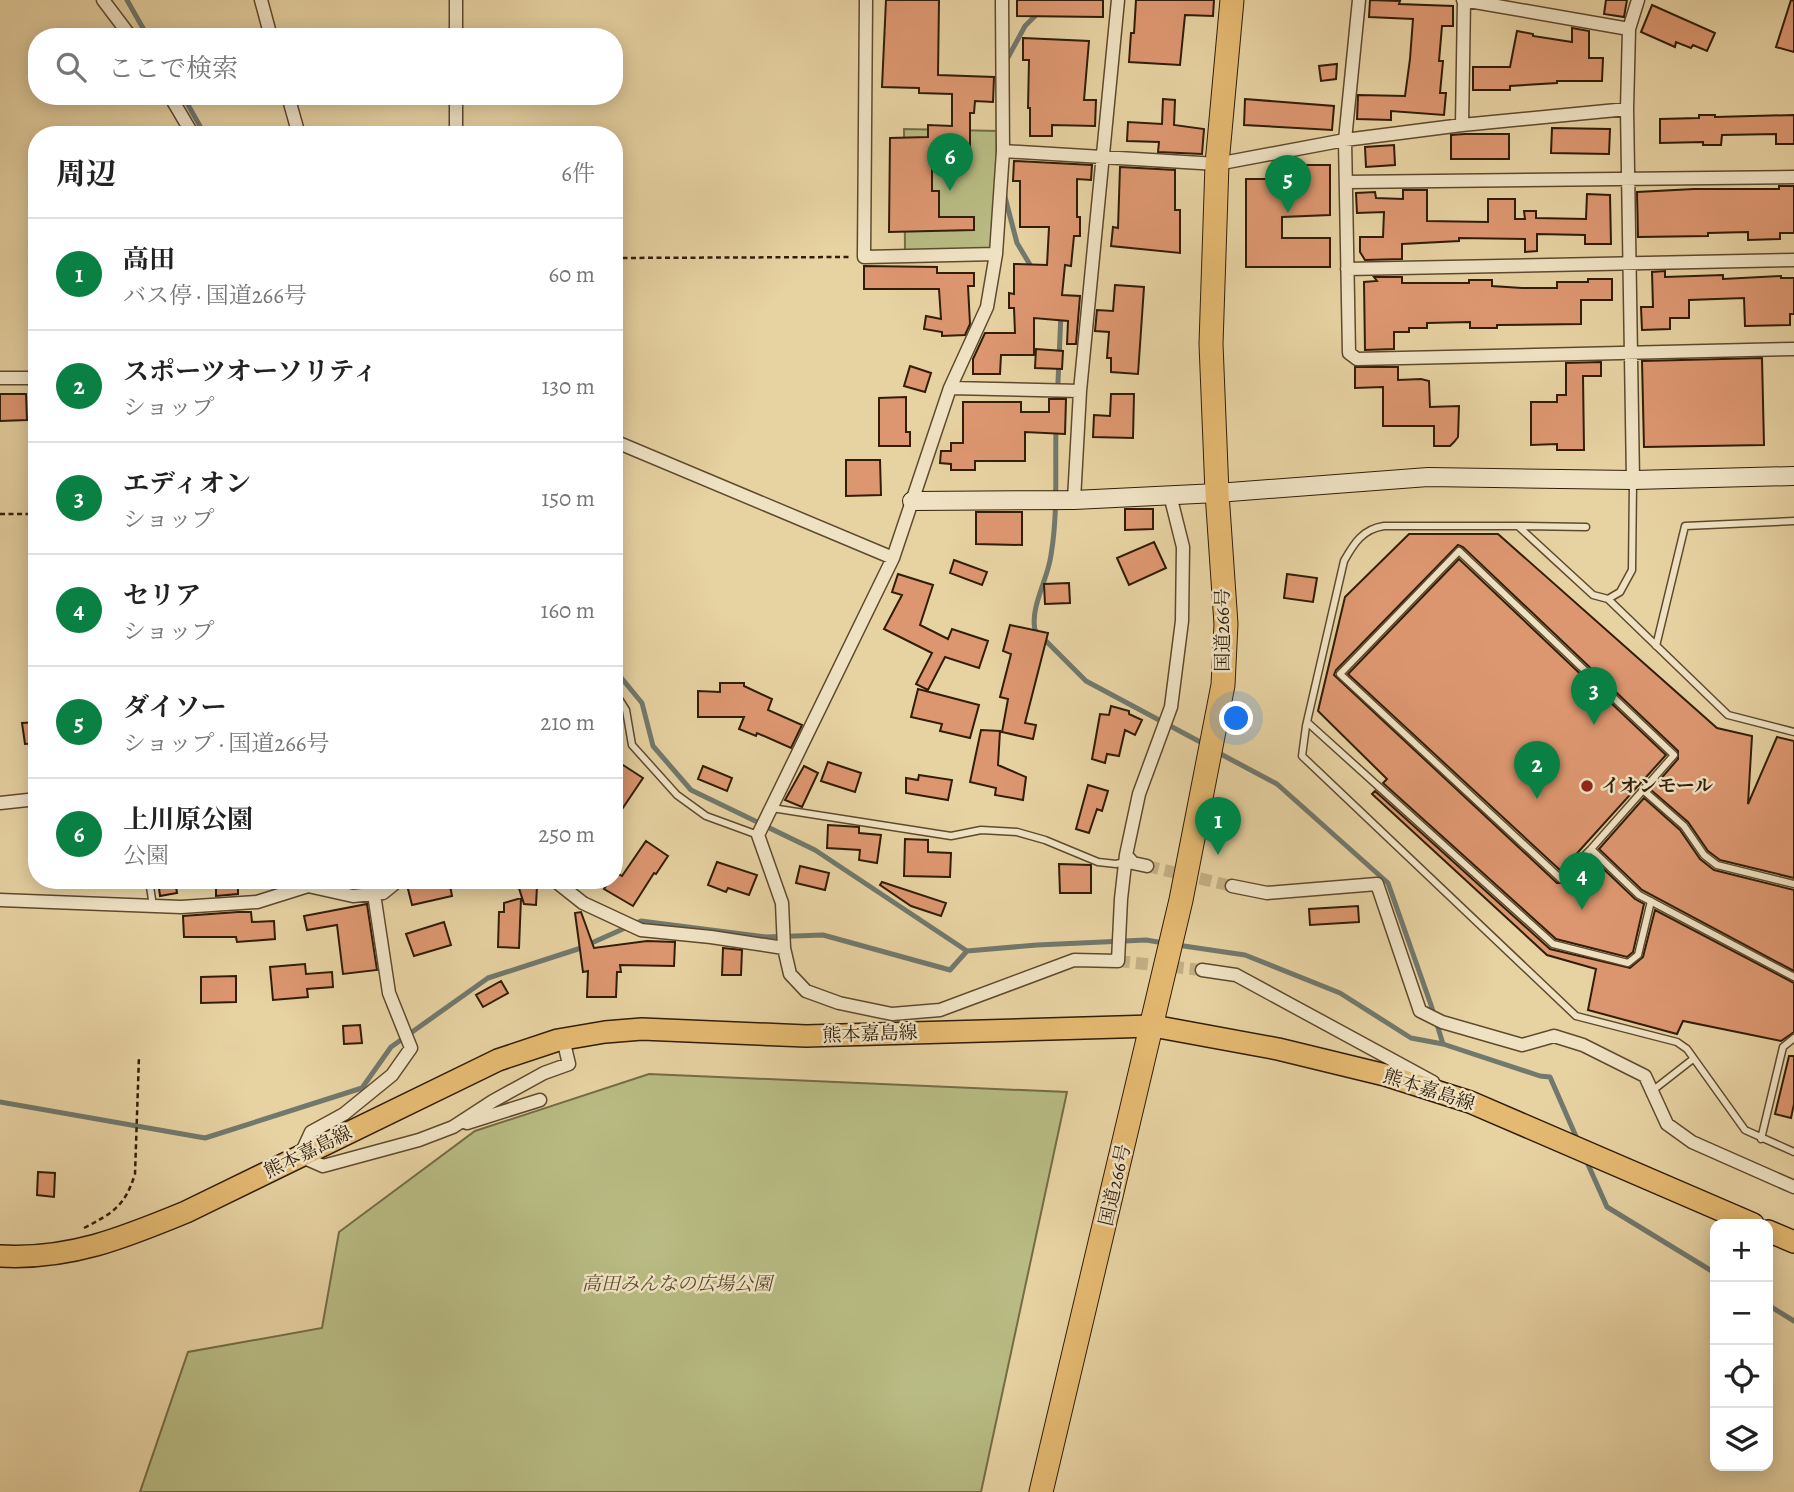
<!DOCTYPE html>
<html lang="ja">
<head>
<meta charset="utf-8">
<style>
	:root { --surface:#fff; --page:#f6f6f6; --text:#222; --muted:#767676; --line:#e0e0e0; --accent:#0b8043 }
	body { margin:0; font-family:Alegreya,"Noto Serif JP",serif; background:var(--page); color:var(--text) }
	.controls { position:absolute; right:21px; bottom:21px; display:grid; overflow:hidden; border-radius:14px; box-shadow:0 4px 18px #0003 }
	.controls button { width:63px; height:63px; display:grid; place-items:center; padding:0; border:0; border-bottom:2px solid var(--line); background:var(--surface); color:var(--text); font:35px sans-serif }
	.you { position:absolute; left:1237px; top:719px; width:24px; height:24px; margin:-18px; border:5px solid #fff; border-radius:50%; background:#1a73e8; box-shadow:0 0 0 10px #1a73e833 }
	.badge { display:grid; place-items:center; width:46px; height:46px; border-radius:50%; background:var(--accent); color:#fff; font-size:23px; font-weight:700 }
	.pin { position:absolute; translate:-50% -58px; filter:drop-shadow(0 2px 4px #0008) }
	.pin::after { content:''; position:absolute; top:37px; width:24px; height:21px; background:inherit; clip-path:polygon(0 0,100% 0,50% 100%) }
	.list { margin:0; padding:0; list-style:none }
	h2 { display:flex; justify-content:space-between; align-items:center; height:91px; margin:0; padding:0 28px; font-size:30px }
	h2 small { font-size:23px; font-weight:400; color:var(--muted) }
	.list li { display:grid; grid-template-columns:46px 1fr auto; gap:21px; align-items:center; box-sizing:border-box; height:112px; padding:0 28px; border-top:2px solid var(--line) }
	.list b { display:block; font-size:26px; white-space:nowrap }
	.list p { margin:0; font-size:23px; white-space:nowrap; color:var(--muted) }
	.list em { font-size:23px; font-style:normal; color:var(--muted) }
	.icon { flex:none; width:38px; height:38px; fill:none; stroke:currentColor; stroke-width:2; stroke-linecap:round; stroke-linejoin:round }
	.map { position:relative; flex:none; width:1794px; height:1492px; overflow:hidden }
	.search { position:absolute; background:var(--surface); box-shadow:0 4px 18px #0003; left:28px; top:28px; width:595px; height:77px; display:flex; align-items:center; gap:18px; box-sizing:border-box; padding:0 24px; border-radius:28px; color:var(--muted); font-size:26px }
	.panel { position:absolute; background:var(--surface); box-shadow:0 4px 18px #0003; left:28px; top:126px; width:595px; height:763px; border-radius:28px }
	.map>svg:first-child { display:block }
</style>
</head>
<body>
<div class="map">
<svg width="1794" height="1492" viewBox="0 0 1794 1492">
	<rect width="100%" height="100%" fill="#e7d2a2"/>
	<filter id="stains"><feTurbulence type="fractalNoise" baseFrequency=".00286" numOctaves="4"/><feColorMatrix values="0 0 0 0 .2 0 0 0 0 .09 0 0 0 0 .02 0 0 0 .5 -.17"/></filter>
	<radialGradient id="worn" r=".72"><stop offset=".6" stop-color="#630" stop-opacity="0"/><stop offset="1" stop-color="#630" stop-opacity=".3"/></radialGradient>
	<!-- green -->
	<path fill="#b8bb83" stroke="#746c46" stroke-width="2" d="M904,129L999,131L993,254L905,251Z
		M649,1074L1067,1092L981,1492H140L188,1352L322,1328L339,1232L475,1131Z"/>
	<g fill="none" stroke-linecap="round" stroke-linejoin="round">
		<!-- stream -->
		<path stroke="#71786d" stroke-width="5" d="M127,0L148,37
			M1005,63L1025,26L1038,13
			M998,89V159
			M183,96L205,135
			M1005,197L1017,243L1032,268
			M1057,405L1061,313
			M1056,429C1055,470 1058,514 1051,555C1048,579 1030,607 1035,630L1086,681L1204,744
			M614,669L642,703L653,746L691,790L815,850L967,951L1037,945L1146,940L1164,943
			M1215,751L1277,784L1388,883L1431,1005L1443,1044L1540,1076L1550,1077L1578,1141
			M1177,945L1245,955L1340,993L1411,1038L1443,1044
			M0,1102L205,1138L362,1088L391,1047L488,978L578,949L641,921L766,937L823,935L950,970L967,951
			M1586,1160L1607,1207L1715,1273
			M1768,1305L1794,1321"/>
	</g>
	<!-- building -->
	<path fill="#dd9770" stroke="#311d08" stroke-width="2" d="M886,0H939L938,75L994,77L993,102L975,101L974,113H970V146L932,145V191H939V217H974V230L889,232L890,138L928,137V125L952,126V94L919,93V88L882,87Z
		M1017,0H1103V17L1017,16Z
		M1136,0H1214L1213,16L1185,15L1180,65L1129,62L1131,33H1134Z
		M1370,0L1400,1L1399,4L1453,6V26H1442L1439,61H1443L1440,93H1446L1444,115L1391,111V120L1357,119L1358,95L1405,96L1410,59L1413,19L1369,17Z
		M1606,0H1627L1624,17L1604,14Z
		M1791,0L1794,1V52L1776,47Z
		M1652,5L1715,33L1707,51L1693,45L1691,48L1676,42L1675,47L1641,32Z
		M1572,28L1589,31V58H1603L1602,81H1557V83L1510,86V90H1473V67H1510L1517,31L1533,34V36L1572,42Z
		M1023,38L1089,41L1084,100H1096L1095,126L1052,125V136H1030V108H1028L1029,60H1023Z
		M1337,64L1336,79L1321,81L1319,66Z
		M1163,99L1175,100L1174,125L1204,129L1202,154L1158,152L1159,142L1127,141L1128,122L1162,124Z
		M1245,99L1334,106L1332,130L1244,125Z
		M1699,115H1715V117L1794,115V144H1776V134L1722,135L1721,145H1703V142L1660,143V119L1699,118Z
		M1552,128L1610,129L1609,154L1551,153Z
		M1465,134H1509V159H1451V135Z
		M1394,145L1395,165L1366,167L1365,147Z
		M1014,161L1092,165L1091,180L1077,179V217H1080V236H1074L1071,266L1065,265L1062,295L1080,296L1076,344H1067L1068,321L1034,318V355H1001L1000,374H973V359L985,333H1015L1014,308H1009V293L1014,294V264L1047,265L1049,227H1020V181H1013Z
		M1286,165H1330V215L1282,217V238H1330V267H1246V179H1286Z
		M1120,167L1175,170V210H1180V253L1111,246L1113,227L1118,228Z
		M1779,186H1794V233H1780V239L1748,240V232L1708,233V236L1638,237L1637,192L1694,189H1779Z
		M1403,190H1427V221L1488,222V199H1515V219H1525L1524,211H1536V218L1586,219L1587,194L1610,195L1611,244H1585V235L1537,234V251L1525,252V239L1459,238V241L1402,244V259L1365,260L1360,252V237H1383L1384,212L1357,213L1356,193L1375,192L1376,198L1403,199Z
		M864,266L937,267V273H974V286H968L970,324L965,335L942,336V332L924,329L926,316L941,319L939,289H864Z
		M1665,271V277L1723,275V279L1781,276V278H1794V314H1790V325L1745,326L1744,298L1689,300V318H1670V329L1642,330L1641,307H1653L1652,272Z
		M1374,277H1402V283H1469V280H1492V286L1522,288H1557V282H1588V279H1612V300H1581V324L1497,325V328H1470V322L1427,323V328H1409V332H1394V349L1365,350L1364,282L1377,281Z
		M1115,285L1144,287L1138,374L1111,372V358H1107L1109,332L1095,331L1097,310L1113,311Z
		M1036,349L1063,351L1062,369L1035,368Z
		M1762,358L1764,445L1644,447L1642,361Z
		M1601,362V376H1583L1584,450H1557V444L1531,445V402H1557V395H1566V363Z
		M910,366L931,373L925,392L904,386Z
		M1355,367H1398V380L1421,379L1429,381L1430,407L1459,406L1458,437L1454,442L1450,446H1434V426H1383V387L1355,388Z
		M0,394H26L27,420L0,421Z
		M1111,394H1134L1133,438L1093,437L1094,415L1110,416Z
		M906,397V432H910V446H879V398Z
		M1049,399H1066L1065,434L1025,432V461H975V470H951V464L940,463L941,451H951V443H963V402H1021V412H1049Z
		M846,460H880L881,495L846,496Z
		M1125,509H1153V529L1125,530Z
		M976,512H1022V545L976,544Z
		M1409,534H1498L1717,728L1752,736L1748,804L1777,737L1794,741V878L1720,860L1708,851L1688,822L1651,790L1678,759V751L1463,547L1458,545L1336,670L1334,675L1557,883H1564L1591,857L1635,899L1644,904L1633,952L1627,957L1556,939L1383,783L1387,779L1318,711L1345,597Z
		M1154,542L1166,568L1129,585L1117,558Z
		M1459,559L1666,755L1561,871L1348,674Z
		M954,560L987,572L982,585L950,573Z
		M898,574L933,585L920,625L948,639L952,629L988,641L979,668L945,657L928,690L916,684L932,653L884,629L902,595L892,592Z
		M1287,574L1317,578L1313,602L1284,598Z
		M1069,583L1070,603L1045,604L1044,584Z
		M1010,625L1048,633L1025,723L1036,725L1033,739L1002,732L1008,699L1000,697L1011,654L1003,651Z
		M720,683H744V686L772,699L768,710L802,725L791,748L757,733L756,736L739,729L744,717H698V691L720,692Z
		M918,689L979,705L970,738L940,731L942,724L911,717Z
		M1111,706L1129,711V714L1142,720L1135,735L1125,730L1119,756L1107,754L1105,763L1092,759L1100,714L1109,715Z
		M37,722V743L25,744L22,723Z
		M981,730L1000,731L998,765L1026,777L1023,800L995,795L996,788L970,782Z
		M828,762L861,773L855,792L821,781Z
		M623,765L643,778L614,821V777Z
		M703,766L732,778L727,791L698,779Z
		M804,766L818,773L802,807L785,800Z
		M919,775L952,780L948,800L906,793V778L918,780Z
		M1088,785L1108,791L1102,811L1097,809L1089,833L1076,829Z
		M1375,791L1550,949L1630,968L1643,957L1655,910L1794,983V1032L1781,1041L1683,1021L1677,1034L1588,1010L1596,969L1547,955L1372,794Z
		M1644,798L1680,830L1700,859L1714,870L1794,890V971L1642,890L1599,849Z
		M828,825L859,827V833L881,835L877,863L859,860L860,850L827,848Z
		M905,839L928,840V852L951,853L950,877L904,876Z
		M646,841L668,856L656,874L654,873L633,906L604,889L610,880H614L615,872L622,876Z
		M717,862L757,875L749,895L728,888L726,892L708,885Z
		M1059,864L1091,865V893H1060Z
		M800,866L829,873L825,890L796,883Z
		M158,880H175L177,893L160,896Z
		M216,880H238V894L216,896Z
		M428,880H449L452,896L412,905L407,885Z
		M882,882L946,903L941,916L911,906L880,885Z
		M518,885L537,886L536,905L524,904Z
		M521,898L519,948L498,947L499,912H504V903Z
		M367,904L377,970L343,974L337,925L307,930L304,916Z
		M1358,906L1359,922L1310,925L1309,909Z
		M238,912H251L252,922L274,921L275,939L237,942L236,937H184L183,916Z
		M581,912L594,948L647,941L675,942L674,966L620,965L621,972H617L616,997H587L588,971L583,972L575,913Z
		M444,922L451,945L414,956L406,934Z
		M723,948L742,950L741,975H722Z
		M305,964L306,974L332,972L333,987L307,989L308,997L273,1000L270,967Z
		M236,976V1002L201,1003V977Z
		M501,981L508,993L483,1007L476,995Z
		M360,1025L362,1043L344,1044L343,1026Z
		M1789,1056H1794V1104L1791,1118L1775,1114Z
		M38,1172L55,1173L54,1197L37,1195Z"/>
	<g fill="none" stroke-linecap="round" stroke-linejoin="round">
		<!-- street-tunnel -->
		<path stroke="#c3ae83" stroke-width="12" stroke-dasharray="12 6" stroke-linecap="butt" d="M1147,866L1232,886
			M1118,961L1202,970"/>
		<!-- lane casing -->
		<g stroke="#5e4a2e" stroke-width="9">
			<path id="lane" d="M1633,482L1632,570L1620,592L1608,599L1593,595L1518,526H1384C1363,529 1354,543 1344,561L1306,726L1302,756L1576,1016L1677,1042L1687,1049L1745,1130L1794,1152
				M1518,526L1586,527
				M1608,599L1728,715L1794,732
				M1656,646L1685,526L1794,521
				M614,691L626,710L632,745L677,795L706,816L758,835
				M1307,722L1553,944L1628,963L1638,955L1651,901
				M1643,790L1684,826L1704,855L1717,865L1794,884
				M772,808L951,836L981,830L1017,832L1045,840L1098,862L1116,864L1125,862
				M1591,849L1561,879L1340,674L1459,551L1674,755L1591,849L1639,895L1794,977
				M149,880L153,906
				M1652,1091L1693,1059
				M1761,1139L1783,1047L1794,1038"/>
		</g>
		<!-- street casing -->
		<g stroke="#5e4a2e" stroke-width="15">
			<path id="street" d="M103,0L131,37
				M261,0L271,37
				M866,0L864,257L996,254
				M1002,0L1003,151L996,254L987,307L950,388L893,558L758,835L782,903L784,948L790,974L806,991L839,1003L892,1014L940,1010L1074,960L1118,961L1121,899L1126,855
				M1359,0L1345,140L1349,353L1357,359L1794,349
				M1463,0L1629,29
				M456,37V0
				M170,96L193,135
				M288,96L299,135
				M1462,125L1464,0
				M456,135V96
				M1003,151L1217,164L1345,140L1462,125L1627,109
				M1346,182L1794,177
				M1347,269L1794,260
				M0,378H37
				M950,388L1080,391
				M614,441L893,558
				M1633,480L1627,109L1629,29L1638,0
				M1074,500L1080,391L1118,0
				M0,803L37,799
				M1147,866L1133,863L1126,855L1139,794L1171,707L1182,621L1183,547L1170,495
				M554,880L583,903L641,930L711,937L784,948
				M1232,886L1267,893L1377,884L1420,1011L1442,1022L1522,1045L1554,1036L1583,1045L1645,1076L1667,1124L1692,1142L1794,1187
				M374,894L389,993L411,1048L392,1075L344,1114L311,1132L300,1156L323,1166L419,1140L453,1127L493,1101L544,1073L569,1064L563,1039
				M0,900L181,907L257,902L308,886L353,896L383,893L399,880
				M1202,970L1236,975L1433,1082
				M467,1123L540,1100"/>
		</g>
		<!-- secondary casing -->
		<g stroke="#311d08" stroke-width="20">
			<path id="secondary" d="M912,501L1074,500L1217,493L1428,477L1633,480L1794,476"/>
		</g>
		<!-- primary casing -->
		<g stroke="#311d08" stroke-width="24">
			<path id="primary" d="M1768,1231L1794,1242
				M0,1256C69,1260 123,1238 186,1212L498,1060L558,1040L605,1032L642,1029L806,1036L1153,1026L1278,1049L1385,1075L1470,1102L1753,1224"/>
		</g>
		<!-- highway casing -->
		<g stroke="#311d08" stroke-width="25">
			<path id="highway" d="M1041,1492L1181,900L1223,685L1226,624L1217,493L1211,344L1217,164L1232,0"/>
		</g>
		<!-- path -->
		<path stroke="#311d08" stroke-width="2.5" stroke-dasharray="5 3.5" stroke-linecap="butt" d="M614,258L851,257
			M0,514H37
			M84,1228C113,1213 125,1206 135,1174L139,1056"/>
		<!-- lane -->
		<use href="#lane" stroke="#efe2c3" stroke-width="6"/>
		<!-- street -->
		<use href="#street" stroke="#efe2c3" stroke-width="12"/>
		<!-- secondary -->
		<use href="#secondary" stroke="#efe2c3" stroke-width="18"/>
		<!-- primary -->
		<use href="#primary" stroke="#e4b971" stroke-width="21"/>
		<!-- highway -->
		<use href="#highway" stroke="#e4b971" stroke-width="23"/>
	</g>
	<!-- markers -->
	<circle fill="#8f2418" stroke="#efe2c3" stroke-width="2.5" cx="1587" cy="786" r="7"/>
	<g text-anchor="middle" dominant-baseline="central" stroke-width="5" stroke-linejoin="round" paint-order="stroke">
		<!-- street labels -->
		<g font-size="19" fill="#311d08" stroke="#efe2c3">
			<text transform="translate(1223 630) rotate(-90)">国道266号</text>
			<text transform="translate(870 1034) rotate(-2)">熊本嘉島線</text>
			<text transform="translate(1429 1090) rotate(18)">熊本嘉島線</text>
			<text transform="translate(308 1152) rotate(-26)">熊本嘉島線</text>
			<text transform="translate(1115 1185) rotate(-77)">国道266号</text>
		</g>
		<!-- poi labels -->
		<g font-size="19" font-weight="bold" fill="#311d08" stroke="#efe2c3" text-anchor="start">
			<text x="1601" y="786">イオンモール</text>
		</g>
		<!-- park labels -->
		<g font-size="19" font-style="italic" fill="#5a4c2d" stroke="#efe2c3">
			<text x="677" y="1284">高田みんなの広場公園</text>
		</g>
	</g>
	<rect width="100%" height="100%" filter="url(#stains)"/>
	<rect width="100%" height="100%" fill="url(#worn)"/>
</svg>
<div class="controls">
<button>+</button>
<button>−</button>
<button><svg class="icon" aria-label="locate" viewBox="0 0 24 24"><circle cx="12" cy="12" r="6"/><path d="M12 2v4M12 18v4M2 12h4M18 12h4"/></svg></button>
<button><svg class="icon" aria-label="layers" viewBox="0 0 24 24"><path d="M12 4l9 5-9 5-9-5zM3 14l9 5 9-5"/></svg></button>
</div>
<div class="you"></div>
<div class="pin badge" style="left:1218px;top:855px">1</div>
<div class="pin badge" style="left:1537px;top:799px">2</div>
<div class="pin badge" style="left:1594px;top:725px">3</div>
<div class="pin badge" style="left:1582px;top:910px">4</div>
<div class="pin badge" style="left:1288px;top:213px">5</div>
<div class="pin badge" style="left:950px;top:191px">6</div>
<div class="search"><svg class="icon" aria-label="search" viewBox="0 0 24 24"><circle cx="10" cy="10" r="6"/><path d="M15 15l6 6"/></svg>ここで検索</div>
<section class="panel">
<h2>周辺<small>6件</small></h2>
<ul class="list">
<li><span class="badge">1</span><div><b>高田</b><p>バス停 · 国道266号</p></div><em>60 m</em></li>
<li><span class="badge">2</span><div><b>スポーツオーソリティ</b><p>ショップ</p></div><em>130 m</em></li>
<li><span class="badge">3</span><div><b>エディオン</b><p>ショップ</p></div><em>150 m</em></li>
<li><span class="badge">4</span><div><b>セリア</b><p>ショップ</p></div><em>160 m</em></li>
<li><span class="badge">5</span><div><b>ダイソー</b><p>ショップ · 国道266号</p></div><em>210 m</em></li>
<li><span class="badge">6</span><div><b>上川原公園</b><p>公園</p></div><em>250 m</em></li>
</ul>
</section>
</div>
</body>
</html>
